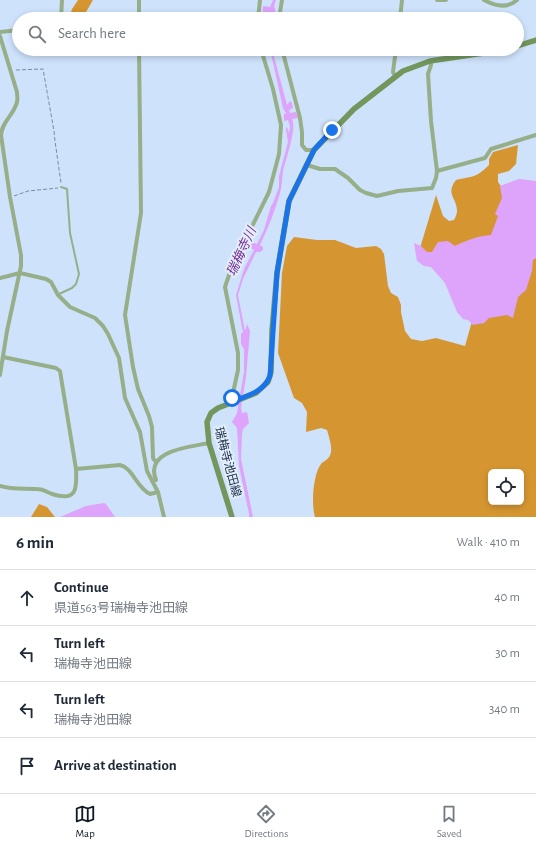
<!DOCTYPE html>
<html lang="en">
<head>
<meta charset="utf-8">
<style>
	:root { --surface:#fff; --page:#f6f6f7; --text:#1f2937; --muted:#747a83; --line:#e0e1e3; --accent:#111827 }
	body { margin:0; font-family:"Alegreya Sans","Noto Sans JP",sans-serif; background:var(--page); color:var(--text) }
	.controls { position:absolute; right:12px; bottom:12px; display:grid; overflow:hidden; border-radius:6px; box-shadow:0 2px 6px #0003 }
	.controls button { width:36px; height:36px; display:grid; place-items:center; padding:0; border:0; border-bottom:1px solid var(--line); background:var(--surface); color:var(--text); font:20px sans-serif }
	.stop { position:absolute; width:12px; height:12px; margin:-9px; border:3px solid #1a73e8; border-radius:50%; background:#fff }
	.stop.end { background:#1a73e8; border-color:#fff; box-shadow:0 1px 4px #0008 }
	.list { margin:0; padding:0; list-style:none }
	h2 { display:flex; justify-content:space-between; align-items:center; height:52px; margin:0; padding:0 16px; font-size:17px }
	h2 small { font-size:13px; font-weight:400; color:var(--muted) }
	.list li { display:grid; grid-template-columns:26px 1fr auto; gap:12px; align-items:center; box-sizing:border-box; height:56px; padding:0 16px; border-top:1px solid var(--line) }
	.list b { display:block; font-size:15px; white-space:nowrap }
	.list p { margin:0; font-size:13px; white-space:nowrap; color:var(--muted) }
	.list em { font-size:13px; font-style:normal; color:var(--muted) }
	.icon { flex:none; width:22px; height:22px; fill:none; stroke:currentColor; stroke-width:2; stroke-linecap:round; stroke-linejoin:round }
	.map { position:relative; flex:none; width:536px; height:517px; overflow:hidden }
	.search { position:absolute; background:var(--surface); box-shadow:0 2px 6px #0003; left:12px; right:12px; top:12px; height:44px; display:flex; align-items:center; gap:10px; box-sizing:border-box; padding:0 14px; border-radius:22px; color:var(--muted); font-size:15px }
	.sheet { height:276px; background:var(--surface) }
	nav { display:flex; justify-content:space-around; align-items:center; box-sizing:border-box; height:56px; border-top:1px solid var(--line); background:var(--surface); font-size:11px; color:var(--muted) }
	nav a { display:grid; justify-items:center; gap:2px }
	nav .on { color:var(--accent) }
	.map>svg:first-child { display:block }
</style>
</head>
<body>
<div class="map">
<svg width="536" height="517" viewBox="0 0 536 517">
	<rect width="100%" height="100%" fill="#cee2fc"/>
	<!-- forest -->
	<path fill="#d59631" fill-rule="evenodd" d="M78,0H93L82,19H69L72,9Z
		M518,145L516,164L509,171L498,174V182L504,190L498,227L489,240L430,254L420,248L436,195L443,216L449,221L454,220C455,218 457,214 457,211C457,198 445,194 456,180C473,176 476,178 489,165V159L493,152Z
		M294,237L317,240H335L356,248L376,246L381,249L384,254L388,286L391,293L398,297L401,305V312L405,331L411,339L422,341L436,338L465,346L474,314L536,249V517H315C311,504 313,475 321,464C325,460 330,459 331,452C332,446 329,437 327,430L321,428L306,432L307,412L302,403L294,398L278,353L282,273L287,246ZM491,472H521V502H491Z
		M39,504L47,507L55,517H31Z"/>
	<!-- water -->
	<path fill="#dea3fa" d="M273,0H276L274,6L276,13L272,14L271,19H262L263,6L270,7Z
		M270,49H272L287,105L290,101L292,103L293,108L289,110L290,113L296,112L298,118L292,119C297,128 286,159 283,171C282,179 282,186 280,193C275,211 268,228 260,245L263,247V250L260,252H256L243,279L238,295L245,331L247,324L250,331L246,377L241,408L242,413L247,412L249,423L243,429L242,434L241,459L253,517H249V514L239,466L237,428L232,422L237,413L244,372V349L241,344V333H243L236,295L244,269L254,250L250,247L251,242L257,244L264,230L271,206L273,203L279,187V176L288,142L286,129L287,127L289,133L290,126L288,120L284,121V114L286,113L283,108Z
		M519,179L536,181V258L533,260L532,271L526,290L518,297L513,318L507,315L489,318L484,323L473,325L468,320L463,319L457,312L445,283L431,267L424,266L417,261L414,243L421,246L427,252H432L438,242L448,241L455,246C467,240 478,236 491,235L498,216L495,214L502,198L500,186Z
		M104,503L106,504L115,517H60L86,506Z"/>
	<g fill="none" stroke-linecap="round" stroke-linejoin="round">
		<!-- path -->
		<path stroke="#788ca6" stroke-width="1" stroke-dasharray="4 2" stroke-linecap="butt" d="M16,70L43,69L54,131L55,141L61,183
			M14,196L28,191L58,188"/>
		<!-- service -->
		<path stroke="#96af88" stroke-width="2" d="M59,294L72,288L76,284L79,274L70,233L67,189L61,187"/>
		<!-- minor -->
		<path stroke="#96af88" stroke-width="4" d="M139,0V19
			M437,0H446
			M484,0C495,6 507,9 517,0
			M61,19L62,0
			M258,19L260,0
			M279,19L282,0
			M400,19L402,0
			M0,32L19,30
			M0,36L17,92C17,96 18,99 17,102C14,115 2,121 1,135L10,197L21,255V266L7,331L0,375
			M139,49L141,213L125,315L133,367L138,389L149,416L152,427L153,458L156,462
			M282,49L300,118L302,132V145L306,150H314
			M395,76L393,72L396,49
			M307,165L320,169H335L348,178L360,190L366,193L377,196L398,191L432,188L436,178L437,171L431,121L428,74L431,65L430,61
			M437,171L485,158L491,149L536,135
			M0,278L20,273L46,279L51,282L58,295L70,307L95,318L103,326L108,334L119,358L125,398L140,432L147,471L158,492L164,517
			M231,402L238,370V353L225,287L231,269L269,192L279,154L281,125L273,89L261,49
			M76,469L120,465C133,468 136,487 150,494L158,492
			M152,481L156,480C144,450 190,447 209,443
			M0,486C12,490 25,488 37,489C43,489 47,492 52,494C77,502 77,489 76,469L60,371L56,368L3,357"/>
		<!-- secondary -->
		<path stroke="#72965c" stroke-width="5.5" d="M517,46L536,40
			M232,517L209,443L207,422L211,413L218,408L256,393L268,382L271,372L272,331L277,273L289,201L314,150L354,109L403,71L430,61L484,53L504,49"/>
	</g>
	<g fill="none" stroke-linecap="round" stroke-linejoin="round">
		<!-- route -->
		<path stroke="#1a73e8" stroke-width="5" d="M232,398L231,402C246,396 263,393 270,376L277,273L289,201L314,150L332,130"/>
	</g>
	<g text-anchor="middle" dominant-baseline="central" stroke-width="4" stroke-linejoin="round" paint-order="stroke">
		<!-- street labels -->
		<g font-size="12" fill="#20344d" stroke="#e4eefb">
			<text transform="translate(228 462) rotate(75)">瑞梅寺池田線</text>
		</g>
		<!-- water labels -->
		<g font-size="13" font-style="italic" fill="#773094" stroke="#e4eefb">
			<text transform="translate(242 252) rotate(-65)">瑞梅寺川</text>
		</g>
	</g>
</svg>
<div class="controls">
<button><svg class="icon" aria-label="locate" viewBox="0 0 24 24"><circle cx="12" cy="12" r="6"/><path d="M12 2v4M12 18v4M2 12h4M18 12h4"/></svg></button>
</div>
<div class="stop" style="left:232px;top:398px"></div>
<div class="stop end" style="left:332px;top:130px"></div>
<div class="search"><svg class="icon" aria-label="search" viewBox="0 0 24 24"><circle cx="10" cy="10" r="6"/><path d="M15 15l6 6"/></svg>Search here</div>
</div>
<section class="sheet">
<h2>6 min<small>Walk · 410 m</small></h2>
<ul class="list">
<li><svg class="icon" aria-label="ahead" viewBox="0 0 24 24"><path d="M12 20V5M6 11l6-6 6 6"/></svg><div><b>Continue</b><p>県道563号瑞梅寺池田線</p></div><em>40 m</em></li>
<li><svg class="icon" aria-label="left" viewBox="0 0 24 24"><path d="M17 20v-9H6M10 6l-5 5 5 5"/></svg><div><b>Turn left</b><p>瑞梅寺池田線</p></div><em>30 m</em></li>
<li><svg class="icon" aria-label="left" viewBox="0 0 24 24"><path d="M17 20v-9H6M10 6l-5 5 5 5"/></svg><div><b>Turn left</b><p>瑞梅寺池田線</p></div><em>340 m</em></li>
<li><svg class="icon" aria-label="arrive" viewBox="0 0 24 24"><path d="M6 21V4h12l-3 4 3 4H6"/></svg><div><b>Arrive at destination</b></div></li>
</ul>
</section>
<nav>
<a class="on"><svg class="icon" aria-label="map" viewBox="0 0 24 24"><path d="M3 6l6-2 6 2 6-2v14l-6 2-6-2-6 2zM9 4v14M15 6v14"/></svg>Map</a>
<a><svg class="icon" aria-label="directions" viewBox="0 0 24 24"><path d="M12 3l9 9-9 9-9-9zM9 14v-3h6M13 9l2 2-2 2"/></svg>Directions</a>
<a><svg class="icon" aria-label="saved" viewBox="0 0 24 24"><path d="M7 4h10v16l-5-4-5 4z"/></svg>Saved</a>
</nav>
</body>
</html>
